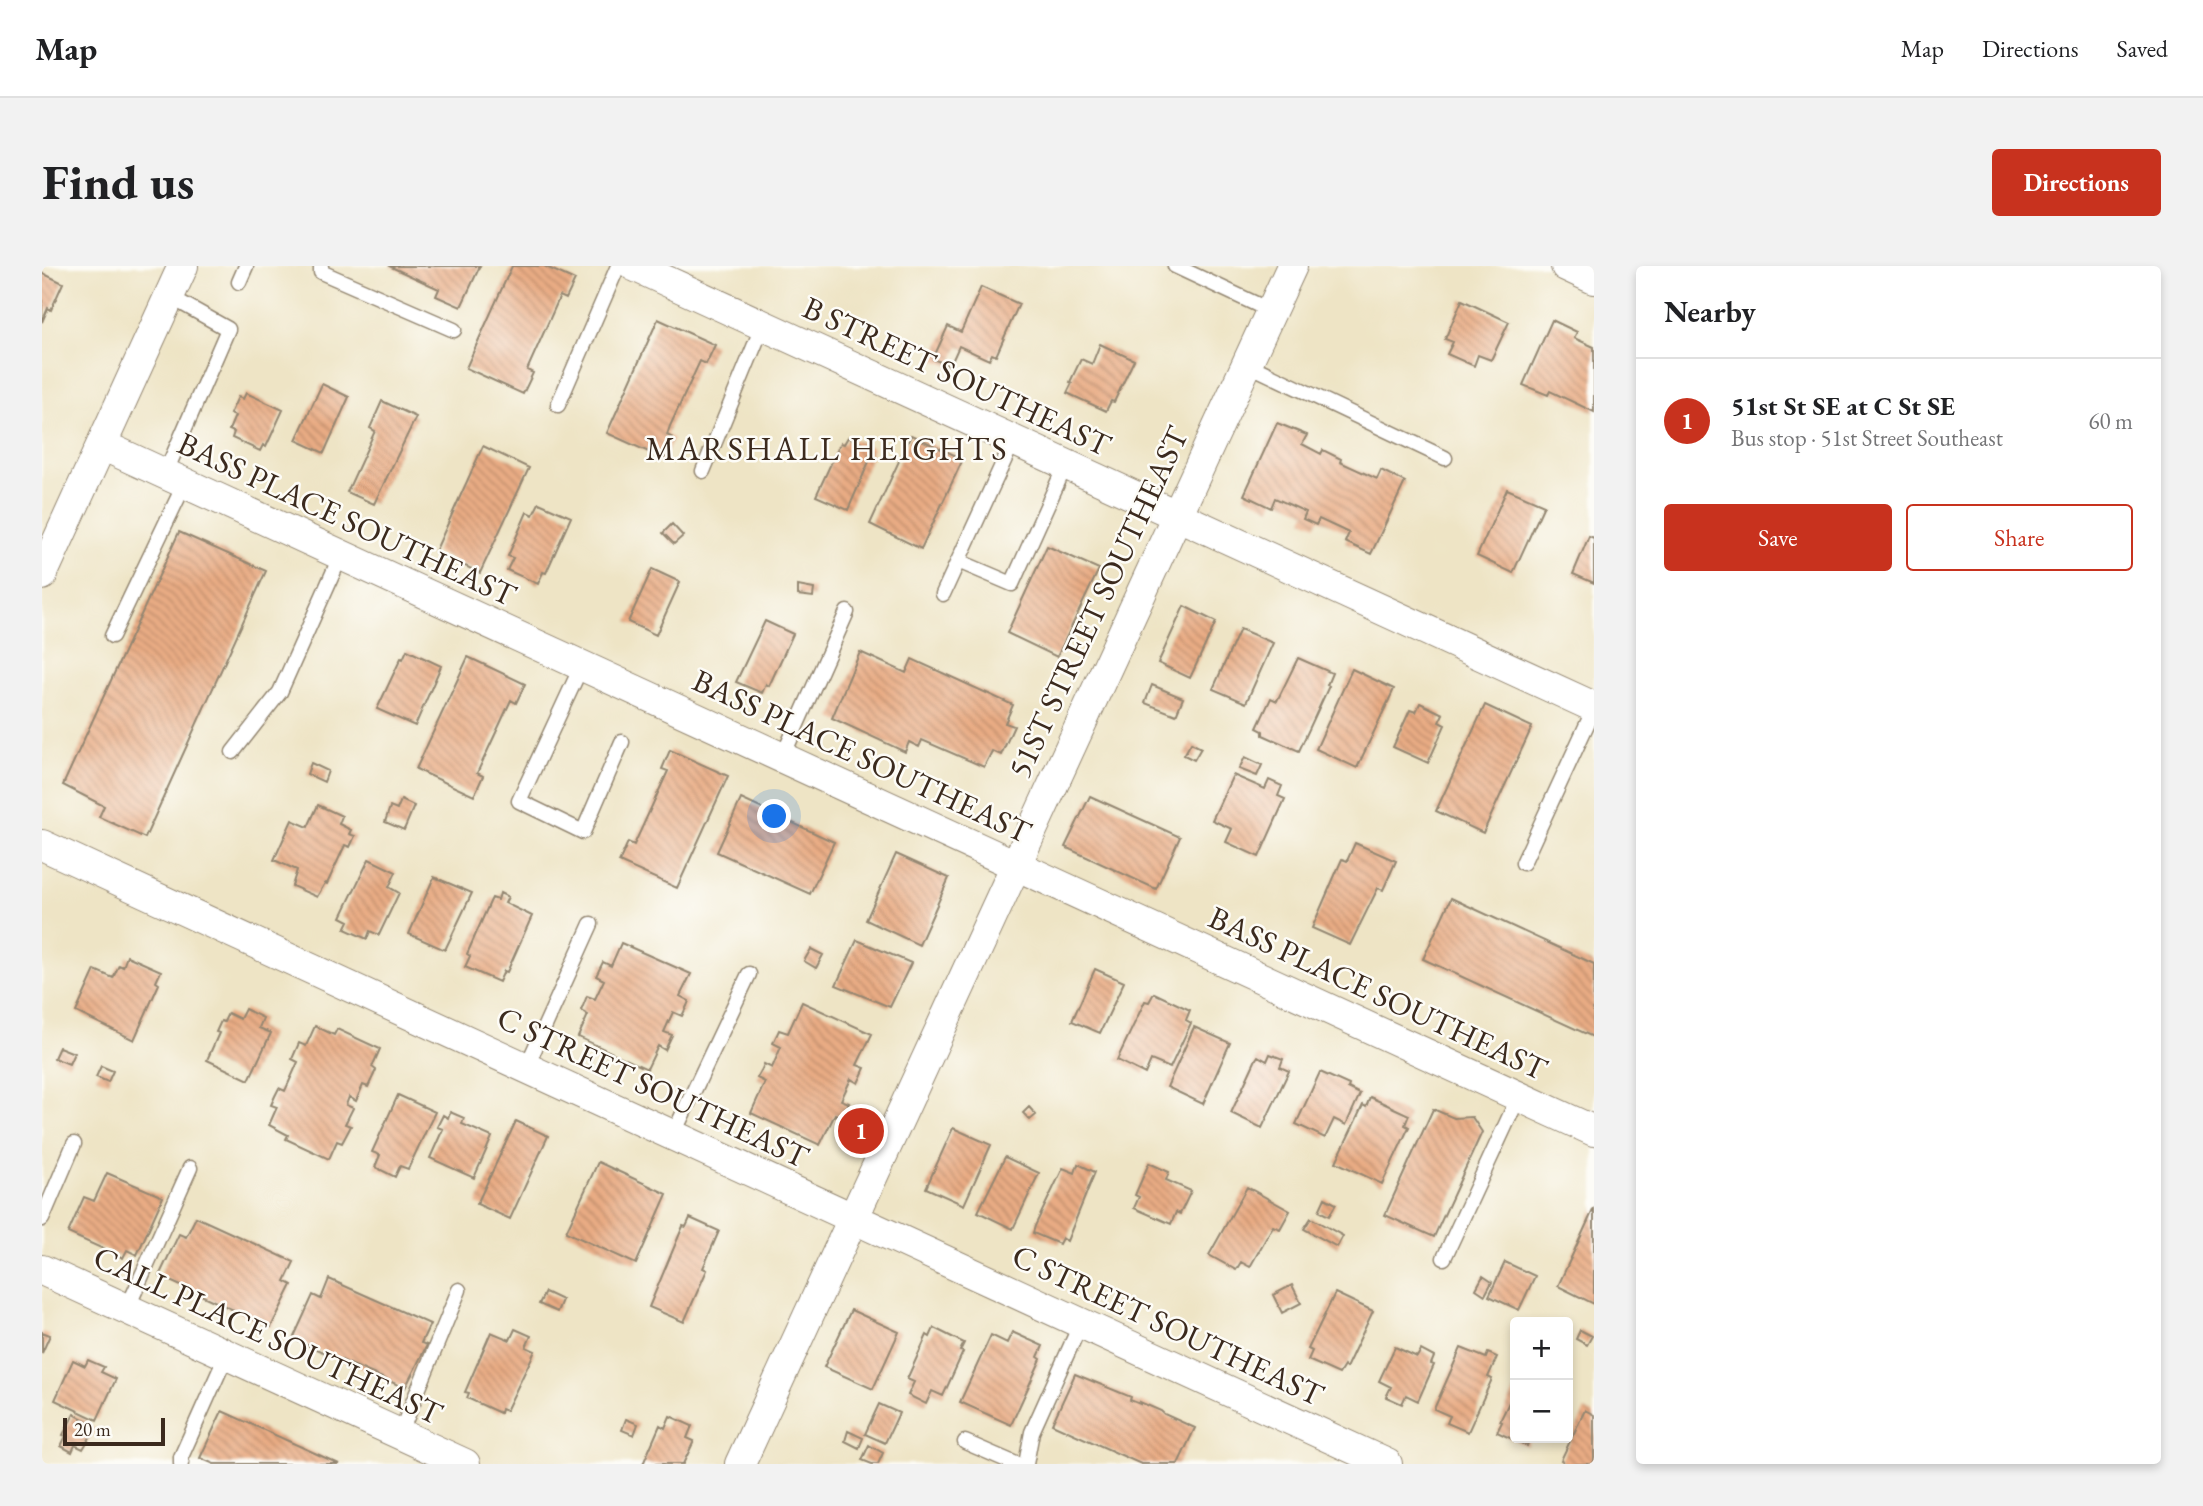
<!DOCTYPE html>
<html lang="en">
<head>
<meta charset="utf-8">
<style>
	:root { --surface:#fff; --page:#f2f2f2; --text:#202124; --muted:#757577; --line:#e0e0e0; --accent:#c8321e }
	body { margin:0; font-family:"EB Garamond",serif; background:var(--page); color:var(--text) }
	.controls { position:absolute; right:21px; bottom:21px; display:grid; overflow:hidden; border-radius:7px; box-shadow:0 4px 10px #0003 }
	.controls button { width:63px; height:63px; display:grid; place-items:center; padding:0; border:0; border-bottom:2px solid var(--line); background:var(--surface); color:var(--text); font:35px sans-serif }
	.scale { position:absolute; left:21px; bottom:18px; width:102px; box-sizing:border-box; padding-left:7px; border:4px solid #3b2a1e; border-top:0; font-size:19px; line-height:24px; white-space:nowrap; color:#3b2a1e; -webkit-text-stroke:5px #fdfcf7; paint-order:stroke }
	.you { position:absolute; left:733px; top:551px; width:24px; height:24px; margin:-18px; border:5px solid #fff; border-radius:50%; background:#1a73e8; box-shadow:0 0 0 10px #1a73e833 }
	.badge { display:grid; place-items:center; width:46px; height:46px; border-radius:50%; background:var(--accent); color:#fff; font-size:23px; font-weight:700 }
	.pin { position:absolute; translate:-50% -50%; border:4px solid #fff; box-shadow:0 2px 7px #0006 }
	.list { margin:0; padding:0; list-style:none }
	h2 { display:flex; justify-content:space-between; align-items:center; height:91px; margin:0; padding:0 28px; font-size:30px }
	h2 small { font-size:23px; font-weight:400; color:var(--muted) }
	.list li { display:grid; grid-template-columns:46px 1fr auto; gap:21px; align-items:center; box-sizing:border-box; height:126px; padding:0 28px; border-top:2px solid var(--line) }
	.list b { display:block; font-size:26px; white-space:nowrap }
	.list p { margin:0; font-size:23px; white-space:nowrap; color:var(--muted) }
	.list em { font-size:23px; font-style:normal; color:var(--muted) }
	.actions { display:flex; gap:14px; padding:21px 28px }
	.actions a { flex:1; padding:16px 0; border:2px solid var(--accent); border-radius:7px; text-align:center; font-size:24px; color:var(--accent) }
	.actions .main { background:var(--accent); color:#fff }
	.map { position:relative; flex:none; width:1552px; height:1198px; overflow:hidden; border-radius:7px }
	header { display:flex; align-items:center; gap:42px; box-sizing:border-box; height:98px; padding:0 35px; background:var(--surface); border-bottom:2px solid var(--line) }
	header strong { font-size:33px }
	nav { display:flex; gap:38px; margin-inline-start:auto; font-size:24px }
	.intro { display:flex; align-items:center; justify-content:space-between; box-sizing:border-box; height:168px; padding:0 42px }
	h1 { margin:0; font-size:49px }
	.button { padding:18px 32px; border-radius:7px; background:var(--accent); color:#fff; font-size:24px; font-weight:700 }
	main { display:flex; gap:42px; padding:0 42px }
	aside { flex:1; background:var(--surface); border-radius:7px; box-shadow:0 4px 10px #0003 }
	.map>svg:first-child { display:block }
</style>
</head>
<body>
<header>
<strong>Map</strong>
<nav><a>Map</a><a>Directions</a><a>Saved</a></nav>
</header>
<div class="intro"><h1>Find us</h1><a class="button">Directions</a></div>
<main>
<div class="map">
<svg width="1552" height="1198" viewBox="0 0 1552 1198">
	<defs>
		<pattern id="building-back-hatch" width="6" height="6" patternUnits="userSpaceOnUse" patternTransform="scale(1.75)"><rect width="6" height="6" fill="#e9ac84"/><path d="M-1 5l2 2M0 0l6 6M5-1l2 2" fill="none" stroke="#be8c6b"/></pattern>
	</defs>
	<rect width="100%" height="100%" fill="#fdfcf7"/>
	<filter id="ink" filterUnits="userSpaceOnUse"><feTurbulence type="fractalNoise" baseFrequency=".0143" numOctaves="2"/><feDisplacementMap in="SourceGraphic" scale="14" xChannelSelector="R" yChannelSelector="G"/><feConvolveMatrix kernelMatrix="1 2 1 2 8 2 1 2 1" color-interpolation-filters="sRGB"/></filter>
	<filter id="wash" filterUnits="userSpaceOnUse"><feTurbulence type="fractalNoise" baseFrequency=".00686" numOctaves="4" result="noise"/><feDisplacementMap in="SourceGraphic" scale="28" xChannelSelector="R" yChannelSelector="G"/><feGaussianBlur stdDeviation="1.57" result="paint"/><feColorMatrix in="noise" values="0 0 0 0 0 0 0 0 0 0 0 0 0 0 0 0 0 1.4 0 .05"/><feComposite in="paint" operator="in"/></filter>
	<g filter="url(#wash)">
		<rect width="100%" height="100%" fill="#eee4c5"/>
		<g id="blocks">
			<!-- building -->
			<path fill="url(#building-back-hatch)" d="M347,0H438L419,41L394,30L397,23Z
				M470,0H502L533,14L524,33L518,30L485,104L491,107L481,128L424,102Z
				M0,7L21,17L9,44L6,42L0,56Z
				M939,21L977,38L954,90L950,88L947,94L917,80L908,100L891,93L906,60L919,66Z
				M1420,34L1467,56L1449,94L1436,89L1432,100L1405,88L1411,76L1403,73Z
				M616,53L673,79L664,98L658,95L628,160L625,169L631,172L622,193L565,167Z
				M1510,54L1535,66L1532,72L1552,81V146L1508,125L1506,129L1481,119Z
				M1058,78L1092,94L1072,136L1069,135L1064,145L1025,127L1030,117L1028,116L1039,93L1050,98Z
				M280,118L307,131L282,187L254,174Z
				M204,127L241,144L224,181L221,179L218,185L190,172L192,166L187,164L193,150L188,148L196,131L201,133Z
				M340,135L374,151L332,238L305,226L333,165L328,162Z
				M1235,157L1265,169L1260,178L1279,188L1281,184L1299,193L1298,196L1335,213L1339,204L1363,216L1329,288L1303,276L1307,267L1277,253L1274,259L1261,253L1264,246L1233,232L1229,242L1202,229Z
				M869,169L921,193L879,283L828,258Z
				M806,171L831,182L827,190L829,191L806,244L774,230L797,180L799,177L802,178Z
				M441,180L487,202L438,307L393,286Z
				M1465,223L1502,239L1471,307L1435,290Z
				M497,237L529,251L504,307L501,306L496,318L465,304L471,292L466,290L485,246L491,249Z
				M630,258L641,270L632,278L621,267Z
				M137,266L224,305L103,572L57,551L62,540L21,519Z
				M1547,270L1552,272V317L1531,308Z
				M1005,280L1057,303L1015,391L965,367Z
				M610,303L638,316L614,369L586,356Z
				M756,320L772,323L771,331L756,329Z
				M1142,340L1174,356L1148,412L1116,397Z
				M723,355L751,368L727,420L724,418L720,427L694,416Z
				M1198,363L1231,377L1204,437L1171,423Z
				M365,384L399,400L373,460L335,443L359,392L361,393Z
				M818,386L864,407L870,393L971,439L963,457L972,460L959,489L950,485L942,501L880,474L877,481L867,476L863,486L790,452Z
				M426,391L483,418L474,437L469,434L444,488L435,507L441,510L432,530L374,503Z
				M1256,392L1290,407L1285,419L1287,420L1257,485L1221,469V465L1215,462L1229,432L1235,435Z
				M1310,403L1352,423L1315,502L1274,483Z
				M1110,419L1141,432L1134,449L1103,437Z
				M1378,437L1401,448L1397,456L1403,459L1386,497L1351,481L1368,444L1374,446Z
				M1443,439L1490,461L1441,567L1394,545Z
				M1149,477L1159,482L1152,494L1142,489Z
				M628,484L686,510L635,622L577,596L586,576L592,579L626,505L620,503Z
				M1203,491L1220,499L1215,510L1197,503Z
				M269,497L286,505L282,516L265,508Z
				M1191,509L1223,523L1227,514L1240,520L1236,530L1243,533L1217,591L1184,576L1190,563L1170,554Z
				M1048,530L1138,571L1114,623L1023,581Z
				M699,533L792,576L768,628L675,586Z
				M359,534L372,540L362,564L343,556L348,541L355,544Z
				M276,539L300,550L297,558L309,564L307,568L313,570L308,581L303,579L285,618L283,617L275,631L250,620L255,604L232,594L250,554L266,561Z
				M1313,577L1354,595L1341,624L1336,622L1308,679L1270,662L1300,593L1305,595Z
				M854,588L907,612L877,679L824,654Z
				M327,593L354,606L347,621L357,627L337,669L328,665L325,673L303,663L307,655L299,651Z
				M392,611L430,627L403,684L367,668Z
				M458,627L466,631L463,637L490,650L465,706L462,705L457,716L423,701L428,690L425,688L448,636L450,632L456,634Z
				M1409,632L1552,698L1551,771L1381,693Z
				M815,674L869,697L848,741L794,719Z
				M579,677L649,708L638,730L647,735L645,740L640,750L631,746L622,766L630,769L623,784L616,780L605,803L536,771L546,749L539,745L545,730L553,733L562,714L554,710L561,696L569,700Z
				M769,683L781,689L774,702L762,695Z
				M85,690L119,705L114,716L117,718L92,774L34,746L53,704L71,712L77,699L81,701Z
				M1053,703L1082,716L1058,767L1030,755Z
				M1112,727L1148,744L1144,754L1149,757L1128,802L1109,794L1103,808L1075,794L1103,735L1107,736Z
				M760,736L830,768L815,799L823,802L816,817L809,813L799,834L807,837L800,851L793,848L778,879L709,847L723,816L715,812L720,803L722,798L730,802L739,781L731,777L737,764L746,767Z
				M203,743L221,752L217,762L229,767L207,814L165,794L177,767L174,766L179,755L182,756L186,747L198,753Z
				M273,760L292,769L295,763L338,783L330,801L334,804L326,821L321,819L314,835L307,831L304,839L311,842L303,858L309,860L300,877L295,875L287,893L244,873L246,869L227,859L235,841L229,839L233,830L237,822L243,825L256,796L250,793L257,777L264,780Z
				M1152,761L1188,777L1161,838L1125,821Z
				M17,781L32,787L27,798L12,792Z
				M1228,788L1241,793L1238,801L1247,805L1220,862L1189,847L1214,793L1216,790L1225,795Z
				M59,800L71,805L66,816L54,811Z
				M1278,806L1307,819L1306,822L1318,828L1304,859L1292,853L1283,872L1254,858Z
				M356,829L393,846L366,903L358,900L353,911L333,901L338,889L330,886Z
				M1328,831L1367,849L1363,859L1367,861L1340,918L1294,896L1321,839L1324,841Z
				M987,841L994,849L988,854L981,847Z
				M1391,843L1412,852L1430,851L1440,866L1392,971L1343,949Z
				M408,846L422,852L420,858L450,871L432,912L388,892L401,863L395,861L401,849L406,852Z
				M474,855L506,870L468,953L435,938Z
				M911,862L949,879L922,939L884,922Z
				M963,891L997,907L971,963L936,946Z
				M556,896L625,928L594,998L524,966Z
				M1107,897L1127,906L1124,914L1149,925L1138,948L1134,946L1129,958L1092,942L1097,931L1093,929Z
				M1036,898L1053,906L1025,975L1020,972L1017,978L991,967L993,960L1021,902L1033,907Z
				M65,907L121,931L95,989L85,984L81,992L26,967L42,931L52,935Z
				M1205,921L1248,945L1238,963L1231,960L1208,1001L1199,996L1194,1004L1167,989Z
				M1283,932L1294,938L1287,950L1277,945Z
				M1552,942V1038L1516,1020Z
				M154,951L252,996L243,1015L250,1019L229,1061L117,1010L137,968L144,971Z
				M648,952L677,965L661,1002L665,1004L642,1056L607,1041L641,960L644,961Z
				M1269,952L1301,970L1295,981L1262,963Z
				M1463,996L1493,1010L1477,1044L1447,1030Z
				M1441,1010L1450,1016L1443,1029L1434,1023Z
				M287,1013L388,1058L379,1077L385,1079L363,1122L251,1073L271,1029L279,1033Z
				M1250,1019L1259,1037L1240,1047L1231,1029Z
				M503,1026L520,1034L515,1046L497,1038Z
				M1293,1027L1331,1045L1304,1102L1302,1100L1297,1108L1266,1094L1270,1085L1266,1083Z
				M809,1044L857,1066L831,1123L782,1101Z
				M892,1062L922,1077L918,1085L921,1086L901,1130L890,1125L884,1138L866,1129L872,1116L865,1113L885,1069L888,1071Z
				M473,1063L489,1070L484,1081L493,1085L464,1145L459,1143L458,1147L425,1132L427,1127L423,1126L449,1066L468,1074Z
				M1538,1064L1550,1070L1545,1079L1534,1073Z
				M0,1066L8,1069L0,1087Z
				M970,1066L1001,1080L996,1091L999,1093L969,1159L918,1136L949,1069L965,1077Z
				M1353,1081L1375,1091L1379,1084L1392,1091L1389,1098L1392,1099L1376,1135L1364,1129L1360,1138L1349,1133L1344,1131L1349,1121L1337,1115Z
				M1419,1082L1444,1092L1446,1087L1455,1091L1446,1111L1450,1113L1426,1166L1405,1157L1408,1150L1392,1143Z
				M31,1094L43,1100L46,1094L62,1101L59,1106L74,1113L55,1154L13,1134Z
				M1033,1108L1089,1131L1088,1134L1098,1138V1136L1119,1145L1122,1148L1153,1162L1136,1198H1099L1010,1158Z
				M1473,1124V1172H1488L1485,1180L1455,1166L1460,1156L1458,1155Z
				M837,1138L857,1147L843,1177L823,1168Z
				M1543,1144L1552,1149V1195L1550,1198H1520L1521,1195L1519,1194Z
				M180,1145L297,1198H172L158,1192Z
				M32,1148L45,1155L44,1159L53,1163L41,1183L33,1179L30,1186L19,1180L24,1170L21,1169Z
				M628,1150L650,1160L645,1172L652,1175L641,1198H601L618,1159L623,1162Z
				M584,1153L596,1158L592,1169L580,1164Z
				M806,1165L821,1172L817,1182L803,1175Z
				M827,1179L841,1187L836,1198H830L820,1194Z"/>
		</g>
	</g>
	<g filter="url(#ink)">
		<use href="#blocks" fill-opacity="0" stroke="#948772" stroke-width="2"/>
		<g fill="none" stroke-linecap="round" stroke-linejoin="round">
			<!-- lane casing -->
			<g stroke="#948772" stroke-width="17">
				<path id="lane" d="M279,0V6L412,64
					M1133,0L1229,45
					M197,16L204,0
					M1205,98L1403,192
					M516,139L576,0
					M661,205L721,59
					M123,208L186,63L127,30
					M916,295L970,318L1024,198
					M901,328L972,173
					M70,370L143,217
					M540,399L477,535L541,566L580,476
					M191,486L238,426L299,289
					M740,492L805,346
					M1481,597L1552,443
					M484,802L549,658
					M631,869L707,708
					M0,953L32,878
					M1402,992L1477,830
					M85,1043L148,902
					M358,1168L417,1024
					M923,1176L974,1198
					M139,1198V1191L185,1088
					M984,1198L990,1166L1039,1057"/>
			</g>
			<!-- street casing -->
			<g stroke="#948772" stroke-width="32">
				<path id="street" d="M592,0L1552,441
					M1524,0L1552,13
					M60,179L1552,865
					M0,309L141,0
					M0,579L1345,1198
					M0,1004L423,1198
					M698,1198L1250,0"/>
			</g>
			<!-- lane -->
			<use href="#lane" stroke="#fff" stroke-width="14"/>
			<!-- street -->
			<use href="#street" stroke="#fff" stroke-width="30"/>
		</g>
	</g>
	<g text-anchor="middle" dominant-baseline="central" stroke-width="5" stroke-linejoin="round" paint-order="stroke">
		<!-- street labels -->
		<g font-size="32" fill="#3b2a1e" stroke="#fdfcf7">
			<text transform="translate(915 110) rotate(25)">B STREET SOUTHEAST</text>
			<text transform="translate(305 253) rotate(25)">BASS PLACE SOUTHEAST</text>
			<text transform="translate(1056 336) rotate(-65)">51ST STREET SOUTHEAST</text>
			<text transform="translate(820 490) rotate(25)">BASS PLACE SOUTHEAST</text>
			<text transform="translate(1336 727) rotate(25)">BASS PLACE SOUTHEAST</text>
			<text transform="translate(611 821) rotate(25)">C STREET SOUTHEAST</text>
			<text transform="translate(1126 1059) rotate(25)">C STREET SOUTHEAST</text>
			<text transform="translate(226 1069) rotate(25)">CALL PLACE SOUTHEAST</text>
		</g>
		<!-- neighbourhood labels -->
		<g font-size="33" letter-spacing="2" fill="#3b2a1e" stroke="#fdfcf7">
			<text x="785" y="182">MARSHALL HEIGHTS</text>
		</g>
	</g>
</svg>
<div class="controls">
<button>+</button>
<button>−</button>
</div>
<div class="scale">20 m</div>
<div class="you"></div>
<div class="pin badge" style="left:819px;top:865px">1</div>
</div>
<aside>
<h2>Nearby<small></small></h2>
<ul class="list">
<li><span class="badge">1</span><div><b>51st St SE at C St SE</b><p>Bus stop · 51st Street Southeast</p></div><em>60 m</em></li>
</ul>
<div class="actions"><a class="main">Save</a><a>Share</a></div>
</aside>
</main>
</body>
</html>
